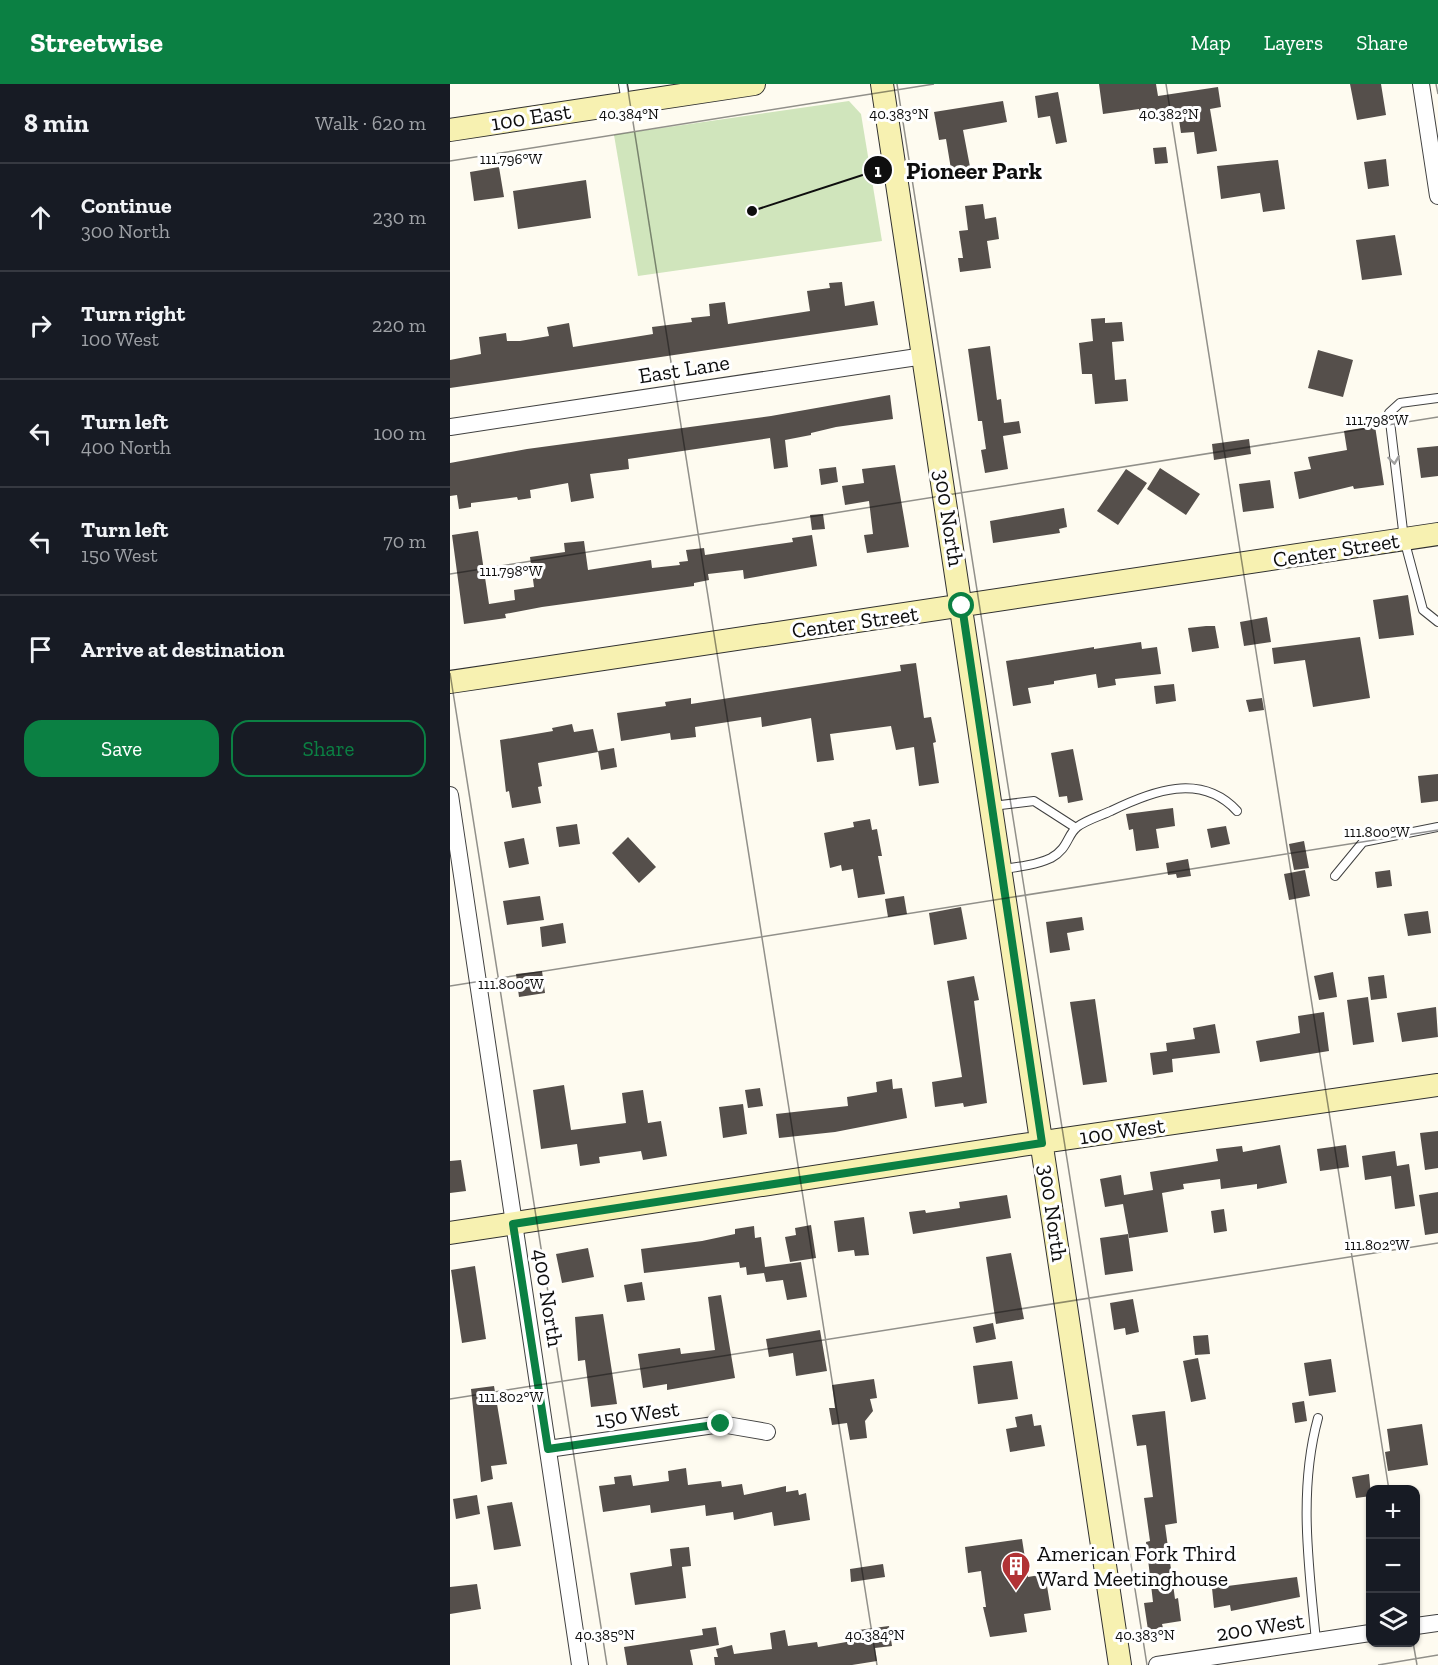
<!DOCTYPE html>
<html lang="en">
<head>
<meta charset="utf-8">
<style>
	:root { --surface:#171b24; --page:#242831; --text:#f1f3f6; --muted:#9ea1a6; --line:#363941; --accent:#0b8043 }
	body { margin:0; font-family:"Zilla Slab",serif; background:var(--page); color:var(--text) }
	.controls { position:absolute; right:18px; bottom:18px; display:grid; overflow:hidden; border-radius:12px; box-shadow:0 2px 4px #0004 }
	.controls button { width:54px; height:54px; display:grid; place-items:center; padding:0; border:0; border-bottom:2px solid var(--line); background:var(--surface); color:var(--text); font:30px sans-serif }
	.stop { position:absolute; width:18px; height:18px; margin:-14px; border:4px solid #0b8043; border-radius:50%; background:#fff }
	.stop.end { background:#0b8043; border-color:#fff; box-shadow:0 2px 6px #0008 }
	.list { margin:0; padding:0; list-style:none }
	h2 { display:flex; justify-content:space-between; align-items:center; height:78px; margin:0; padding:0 24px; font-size:26px }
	h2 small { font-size:20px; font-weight:400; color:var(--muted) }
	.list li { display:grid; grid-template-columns:39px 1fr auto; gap:18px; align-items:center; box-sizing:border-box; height:108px; padding:0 24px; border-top:2px solid var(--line) }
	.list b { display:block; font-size:22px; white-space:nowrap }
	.list p { margin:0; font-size:20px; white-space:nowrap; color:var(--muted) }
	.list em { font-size:20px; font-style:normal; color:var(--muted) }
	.actions { display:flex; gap:12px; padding:18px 24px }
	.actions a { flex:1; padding:14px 0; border:2px solid var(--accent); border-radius:18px; text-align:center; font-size:21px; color:var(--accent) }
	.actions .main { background:var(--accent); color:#fff }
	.icon { flex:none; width:33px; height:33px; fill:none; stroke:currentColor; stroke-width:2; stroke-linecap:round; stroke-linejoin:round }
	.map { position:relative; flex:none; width:988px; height:1581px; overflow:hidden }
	header { display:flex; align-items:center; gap:36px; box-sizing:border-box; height:84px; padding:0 30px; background:var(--accent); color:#fff }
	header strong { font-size:28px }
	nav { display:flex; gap:33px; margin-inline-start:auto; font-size:21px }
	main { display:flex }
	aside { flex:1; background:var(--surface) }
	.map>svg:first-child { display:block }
</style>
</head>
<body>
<header>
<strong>Streetwise</strong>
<nav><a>Map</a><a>Layers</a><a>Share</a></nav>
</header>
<main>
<aside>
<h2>8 min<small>Walk · 620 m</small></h2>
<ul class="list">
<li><svg class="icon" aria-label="ahead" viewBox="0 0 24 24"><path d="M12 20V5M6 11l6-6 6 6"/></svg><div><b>Continue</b><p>300 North</p></div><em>230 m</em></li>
<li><svg class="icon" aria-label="right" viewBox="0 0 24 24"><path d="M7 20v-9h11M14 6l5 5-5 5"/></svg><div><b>Turn right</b><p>100 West</p></div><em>220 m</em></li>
<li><svg class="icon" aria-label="left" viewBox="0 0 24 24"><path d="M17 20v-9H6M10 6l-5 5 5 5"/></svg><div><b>Turn left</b><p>400 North</p></div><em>100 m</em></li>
<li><svg class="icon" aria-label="left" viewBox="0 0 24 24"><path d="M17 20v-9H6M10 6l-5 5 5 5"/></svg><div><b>Turn left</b><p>150 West</p></div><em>70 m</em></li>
<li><svg class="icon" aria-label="arrive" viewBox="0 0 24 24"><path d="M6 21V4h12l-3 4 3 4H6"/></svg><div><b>Arrive at destination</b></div></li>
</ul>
<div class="actions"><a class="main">Save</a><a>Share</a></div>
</aside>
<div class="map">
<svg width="988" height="1581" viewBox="0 0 988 1581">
	<rect width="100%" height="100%" fill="#fefbf0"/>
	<!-- green -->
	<path fill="#d0e5bc" d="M399,17L411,30L432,157L188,192L164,51Z"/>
	<!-- building -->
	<path fill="#554f4b" d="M649,0H706L708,12L768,3L771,23L760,25L767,67L747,70L744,48L731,49L728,29L690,35L689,25L653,30Z
		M900,0H931L936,31L907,36Z
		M608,8L617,58L606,60L600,32L588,34L585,12Z
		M553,17L557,38L513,46L521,88L502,91L496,55L489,56L484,28Z
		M716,63L718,79L705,80L703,64Z
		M936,75L939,102L918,105L914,78Z
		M828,76L835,125L813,128L810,109L771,115L767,82Z
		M49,83L54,113L24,117L20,88Z
		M136,96L141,134L68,145L63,107Z
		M533,120L535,135L546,133L549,155L537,157L541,184L510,188L508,174H513L509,147L518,146L515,122Z
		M945,151L952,191L912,196L906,156Z
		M392,198L395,222L424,217L428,241L0,304V276L31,270L29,253L56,249L57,257H70L99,252L97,243L119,239L123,263L203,250L202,243L242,238L241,234L260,232L259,220L275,218L278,240L360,227L357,207L380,204L379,199Z
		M655,234V239L672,238L674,257L662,258L665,296L676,295L678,317L645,320L642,290H632L629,259L643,257L641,235Z
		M540,262L547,316L551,315L554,339L569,337L571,349L553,352L558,385L535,389L531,366L536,365L532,337H528L518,265Z
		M868,266L903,276L893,313L858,304Z
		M440,311L443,335L386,343L361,349V351L335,356L338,383L324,385L320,354L178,375L179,385L140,390L144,414L121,418L118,399L80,406L81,414L68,416L67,413L21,419V423L9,425L7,411L0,412V379L77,365L321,332Z
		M925,342L934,401L904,405L903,402L849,415L844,388L861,385L858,373L897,366L894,347Z
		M799,355L801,370L764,376L762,360Z
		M988,362V392L971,394L967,364Z
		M445,381L459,463L417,469L414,451L423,450L419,417L395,421L392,402L414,399L412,385Z
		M386,383L388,398L371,401L369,385Z
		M710,384L750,410L736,431L697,405Z
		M676,385L697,399L668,441L647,427Z
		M820,396L824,424L793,428L789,400Z
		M614,424L617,443L609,445L610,449L543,459L540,437Z
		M373,430L375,445L362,446L360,431Z
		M28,447L39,520L65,516L64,506L84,503L80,473L115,468L114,459L134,457L138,486L201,476L202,484L230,481L229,478L238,477L236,466L254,464L255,471L343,458L342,454L362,451L367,482L294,495L293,486L258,490L259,496L244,499V502L92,523L55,530L56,534L14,540L2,451Z
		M958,511L964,551L929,555L923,516Z
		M817,533L821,558L794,562L790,538Z
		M756,542H765L769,564L742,568L738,544Z
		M910,553L920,614L863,623L855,576L824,580L822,564Z
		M691,558L692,565L707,563L711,590L665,595L666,601L648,604L646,590L604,597V600L578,604L581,619L563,622L556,577L644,563V565Z
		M466,579L474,634L481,633L486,658L483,659L489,699L469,702L464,663L446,666L441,642L380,650L384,676L367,678L361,634L312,643L311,633L245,643L246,653L221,656L220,649L171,657L167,629L216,622L215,618L241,614V620L451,587L450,581Z
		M724,600L726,617L706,620L704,602Z
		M812,614L814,626L799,628L796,616Z
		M122,640L124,648L143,645L148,668L88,679L92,702L88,703L91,719L62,724L59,707L56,708L50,656L103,647L102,644Z
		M164,664L167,683L151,686L148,667Z
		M623,665L633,716L618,719L617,712L609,713L601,669Z
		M988,690V717L971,719L968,692Z
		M723,724L725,742L706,745L709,764L686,767L683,745L679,746L676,730Z
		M420,735L422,746L427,745L432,772H428L435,810L408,814L403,785L392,787L391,781L380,784L374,749L404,743L403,738Z
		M127,740L130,760L109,763L106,743Z
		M776,742L780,760L761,764L757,745Z
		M178,753L206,783L189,799L162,769Z
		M74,754L79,780L59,784L54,758Z
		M854,757L859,784L844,786L839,760Z
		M738,775L741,792L727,794L726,790L718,791L716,779Z
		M855,786L860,812L839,816L834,790Z
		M940,786L942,802L927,804L925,788Z
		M90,812L94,836L57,841L53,817Z
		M454,812L457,830L438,833L435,815Z
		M511,823L517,855L484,861L479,829Z
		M978,827L981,849L958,852L954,830Z
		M632,833L634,846L617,849L620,866L600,869L596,838Z
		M113,839L116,859L92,863L90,843Z
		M92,887L95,909L69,913L66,890Z
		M883,888L887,913L869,916L864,892Z
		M934,891L937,914L921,916L918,893Z
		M524,892L529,916L524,917L537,1019L514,1023L513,1019L485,1023L482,998L512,993L497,897Z
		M918,913L924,958L903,961L897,916Z
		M645,915L657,998L633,1001L620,918Z
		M986,923L988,953L952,958L947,929Z
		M874,928L879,967L810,978L806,957L850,949L848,932Z
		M765,940L770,969L722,975L723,988L703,991L700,969L717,967L716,959L745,955L743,944Z
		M442,995L443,1005L452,1004L457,1034L385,1048L329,1054L326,1030L398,1022L397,1013L427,1008L426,998Z
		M114,1001L121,1046L176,1039L172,1009L193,1006L198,1039L211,1037L217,1072L193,1076L191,1067L149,1073L150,1079L130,1082L127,1060L91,1065L83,1006Z
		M310,1004L313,1022L298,1024L295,1006Z
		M293,1020L297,1050L273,1054L269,1023Z
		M988,1047V1084L975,1086L970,1049Z
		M830,1061L837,1099L807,1105V1100L771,1105L770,1095L733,1100L734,1105L712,1109L718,1148L679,1154L673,1120L655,1123L650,1095L671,1091L674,1111L703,1106L700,1088L768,1077L766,1065L792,1062L793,1068Z
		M896,1061L899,1083L870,1087L867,1065Z
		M945,1067L947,1082L959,1080L965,1122L945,1125L941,1092L915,1096L912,1072Z
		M11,1076L16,1107L0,1109V1077Z
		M988,1108V1149L975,1151L969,1111Z
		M557,1111L561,1134L463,1150L459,1128L475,1126L476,1129L510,1124L509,1118Z
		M774,1125L777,1147L764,1149L761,1127Z
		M414,1133L419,1171L405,1172L404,1166L388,1168L384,1137Z
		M361,1141L366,1174L340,1178L335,1153L346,1151L345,1144Z
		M304,1142L305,1154L311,1153L315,1183L351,1178L357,1213L337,1216L333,1196L316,1198L314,1189L297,1191L296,1183L290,1184L289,1178L194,1189L191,1165L252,1157L285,1150V1145Z
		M678,1150L683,1187L655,1191L650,1154Z
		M138,1164L144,1193L112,1199L106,1170Z
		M561,1169L574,1235L546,1240L536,1173Z
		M25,1182L36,1255L12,1259L1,1186Z
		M192,1198L195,1216L177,1218L174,1201Z
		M271,1211L285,1294L217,1306V1300L193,1304L188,1270L230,1264L231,1270L265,1266L258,1213Z
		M683,1215L689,1248L676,1251L675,1244L664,1246L660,1219Z
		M153,1230L167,1320L141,1323L135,1276L128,1277L125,1233Z
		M543,1239L546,1255L526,1259L523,1243Z
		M370,1246L377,1287L346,1292L343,1269L319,1273L316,1255Z
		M758,1251L760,1270L745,1271L743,1252Z
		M748,1274L756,1315L741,1318L733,1277Z
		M881,1275L886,1308L859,1312L854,1279Z
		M562,1277L568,1315L528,1320L523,1282Z
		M424,1295L427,1314L420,1315L423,1327L415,1337L417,1354L400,1356L397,1339L382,1341L379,1324H385L382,1301Z
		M44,1302L57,1380L41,1382L43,1395L31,1398L21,1305Z
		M854,1317L857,1337L845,1339L842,1319Z
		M715,1327L727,1439L715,1441L725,1515L728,1514L731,1537L712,1540L713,1544L698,1546L694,1519L703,1518L696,1458L700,1457L694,1414L703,1413L696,1361L687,1362L682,1331Z
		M582,1330L584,1342L591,1341L595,1362L560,1368L556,1345L567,1343L565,1333Z
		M972,1340L978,1381L938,1387L935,1368L940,1367L937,1345Z
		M236,1384L238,1401L271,1397L272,1403L292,1400L294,1411L336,1402V1408L348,1406L349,1411L356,1409L360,1436L324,1442L322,1428L284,1436L283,1428L256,1432L255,1421L201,1429L200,1421L153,1428L149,1402L165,1400L164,1393L181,1391L183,1402L219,1397L218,1387Z
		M919,1390L921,1412L906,1414L902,1393Z
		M27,1411L30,1430L6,1435L3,1415Z
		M62,1418L71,1462L44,1466L37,1422Z
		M572,1455L578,1493L595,1490L601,1526L574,1530L577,1548L540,1553L533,1523H536L531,1487L518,1489L515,1463Z
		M239,1463L241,1482L232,1483L236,1514L185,1521L180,1489L222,1482L220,1465Z
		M433,1480L435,1493L401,1498L400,1485Z
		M847,1493L850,1513L781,1527L780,1521L764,1524L762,1504Z
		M27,1500L31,1525L0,1530V1503Z
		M439,1542L442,1562L425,1564L427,1577L402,1581H265L264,1573H268L266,1565L282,1561L284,1570L322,1565L320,1549L335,1546L338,1562L367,1558L368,1563L402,1557L401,1547Z
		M266,1543L269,1561L240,1566L243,1581H177L174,1563L253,1551L252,1545Z"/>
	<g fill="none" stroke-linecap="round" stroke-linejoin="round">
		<!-- lane casing -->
		<g stroke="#414141" stroke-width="10">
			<path id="lane" d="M173,0L176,19
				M988,314L950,319L939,329L954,455L973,526L988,538
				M542,722L584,717L626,744
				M552,785C568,783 586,781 601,774C618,765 617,751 627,743C636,736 650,732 661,727C702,707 751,688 787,727
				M885,792L913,758L988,743
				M866,1557C859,1483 848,1407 868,1334"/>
		</g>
		<!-- street casing -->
		<g stroke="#414141" stroke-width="18">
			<path id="street" d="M971,0L988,112
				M0,343L474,272
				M0,711L130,1581
				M98,1365L271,1340L317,1348
				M966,1542L988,1539
				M707,1581L920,1549"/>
		</g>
		<!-- secondary casing -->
		<g stroke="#303030" stroke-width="24">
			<path id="secondary" d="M432,0L670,1581
				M0,46L304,0
				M0,598L988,450
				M0,1149L572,1061L988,1001"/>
		</g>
		<!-- lane -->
		<use href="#lane" stroke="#fff" stroke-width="8"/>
		<!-- street -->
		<use href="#street" stroke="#fff" stroke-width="16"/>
		<!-- secondary -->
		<use href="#secondary" stroke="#f7f1b1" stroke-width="22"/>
	</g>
	<!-- one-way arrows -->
	<defs><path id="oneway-chevron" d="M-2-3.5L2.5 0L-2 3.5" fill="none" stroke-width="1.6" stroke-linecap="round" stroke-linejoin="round" transform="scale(1.5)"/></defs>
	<use stroke="#9f9f9f" href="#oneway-chevron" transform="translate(944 376) rotate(82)"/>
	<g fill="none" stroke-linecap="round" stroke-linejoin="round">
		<!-- route -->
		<path stroke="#0b8043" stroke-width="8" d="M271,1340L98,1365L63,1140L592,1059L512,522"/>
	</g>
	<!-- ticks -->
	<path fill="none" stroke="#0e0e0e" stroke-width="1.5" stroke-opacity="0.45" d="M177,0L427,1581M447,0L697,1581M716,0L939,1406M986,0L988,10M0,77L484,0M0,490L988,333M0,589L157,1581M0,902L988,746M0,1315L988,1159M963,1558L967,1581M928,1581L988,1571"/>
	<!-- icons -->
	<defs>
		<g id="building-pin" transform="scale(1.5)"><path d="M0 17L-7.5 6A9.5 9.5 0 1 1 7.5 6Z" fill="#b13335" stroke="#fff"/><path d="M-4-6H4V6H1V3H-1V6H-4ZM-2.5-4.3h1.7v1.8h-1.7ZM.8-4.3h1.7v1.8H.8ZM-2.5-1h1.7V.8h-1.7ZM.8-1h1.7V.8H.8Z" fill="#fff"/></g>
	</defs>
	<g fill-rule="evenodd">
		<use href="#building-pin" x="566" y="1482"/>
	</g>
	<g text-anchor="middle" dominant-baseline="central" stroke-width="6" stroke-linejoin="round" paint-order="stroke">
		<!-- street labels -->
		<g font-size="22" fill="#0e0e0e" stroke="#fff">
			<text transform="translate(81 33) rotate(-9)">100 East</text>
			<text transform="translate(234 285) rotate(-9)">East Lane</text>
			<text transform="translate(499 434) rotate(81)">300 North</text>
			<text transform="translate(886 466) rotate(-9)">Center Street</text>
			<text transform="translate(405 538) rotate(-8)">Center Street</text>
			<text transform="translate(672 1047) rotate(-8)">100 West</text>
			<text transform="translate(603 1129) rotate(82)">300 North</text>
			<text transform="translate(98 1214) rotate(81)">400 North</text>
			<text transform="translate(187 1330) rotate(-8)">150 West</text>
			<text transform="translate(810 1543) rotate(-9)">200 West</text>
		</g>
		<!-- poi labels -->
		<g font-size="22" fill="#0e0e0e" stroke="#fff" text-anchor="start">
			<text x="587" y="1469">American Fork Third<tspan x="587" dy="25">Ward Meetinghouse</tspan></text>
		</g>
	</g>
	<g font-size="15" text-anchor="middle" fill="#0e0e0e" stroke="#fff" stroke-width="6" stroke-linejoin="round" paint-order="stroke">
		<text x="179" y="35">40.384°N</text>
		<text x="449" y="35">40.383°N</text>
		<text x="719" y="35">40.382°N</text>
		<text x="61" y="80">111.796°W</text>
		<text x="927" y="341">111.798°W</text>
		<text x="61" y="492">111.798°W</text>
		<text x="927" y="753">111.800°W</text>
		<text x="61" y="905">111.800°W</text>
		<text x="927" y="1166">111.802°W</text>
		<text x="61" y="1318">111.802°W</text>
		<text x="155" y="1556">40.385°N</text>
		<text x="425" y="1556">40.384°N</text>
		<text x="695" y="1556">40.383°N</text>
	</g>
	<!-- callouts -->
	<path fill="none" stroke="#0e0e0e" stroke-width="2" d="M302 127L428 86"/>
	<g fill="#0e0e0e" stroke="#fff" stroke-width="2">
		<circle cx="302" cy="127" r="6"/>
		<circle cx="428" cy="86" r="15"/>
	</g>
	<g font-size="18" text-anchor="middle" font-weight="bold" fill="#fff">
		<text x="428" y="93">1</text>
	</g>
	<g font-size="24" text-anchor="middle" font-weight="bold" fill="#0e0e0e" stroke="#fff" stroke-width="6" stroke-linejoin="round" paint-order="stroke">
		<text x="524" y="95">Pioneer Park</text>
	</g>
</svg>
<div class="controls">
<button>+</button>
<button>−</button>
<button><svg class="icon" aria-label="layers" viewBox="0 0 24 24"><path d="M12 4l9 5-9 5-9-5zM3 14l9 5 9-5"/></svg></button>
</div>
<div class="stop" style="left:512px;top:522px"></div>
<div class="stop end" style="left:271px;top:1340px"></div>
</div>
</main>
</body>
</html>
